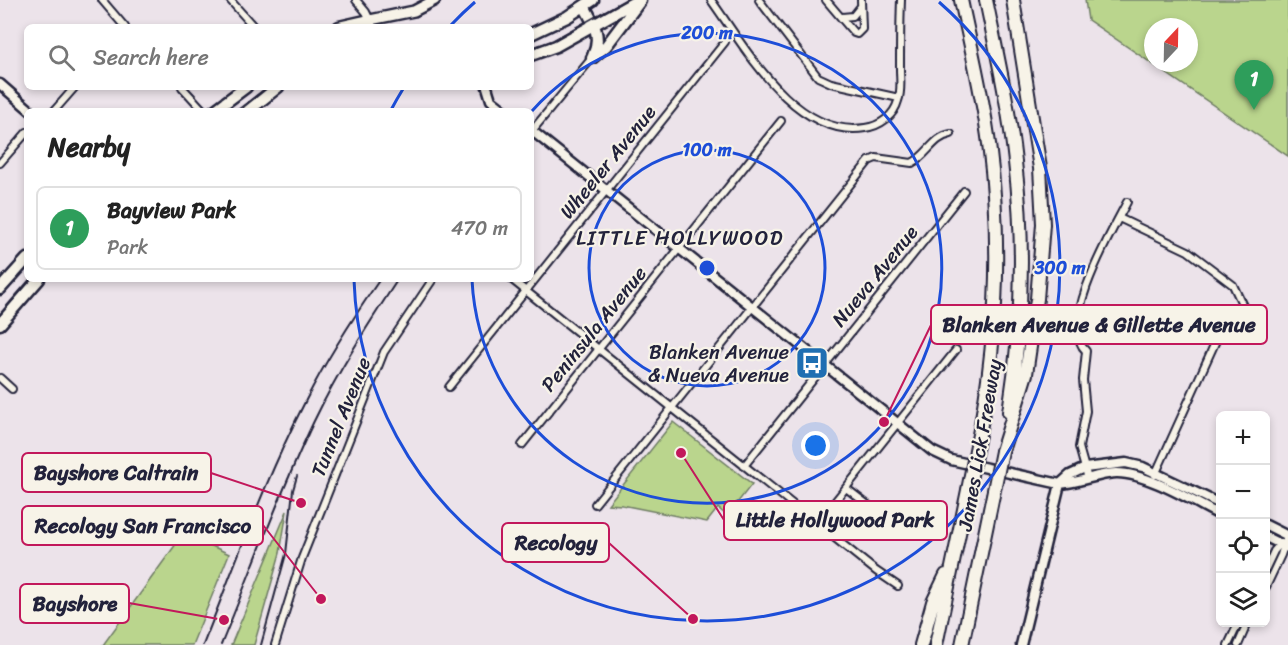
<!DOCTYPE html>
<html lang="en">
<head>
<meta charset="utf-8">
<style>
	:root { --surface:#fff; --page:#f2f2f2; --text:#222; --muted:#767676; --line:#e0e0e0; --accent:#ea580c }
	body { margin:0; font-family:Sriracha,sans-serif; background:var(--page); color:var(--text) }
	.controls { position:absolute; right:18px; bottom:18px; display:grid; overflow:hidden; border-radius:9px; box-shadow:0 3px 9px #0003 }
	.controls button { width:54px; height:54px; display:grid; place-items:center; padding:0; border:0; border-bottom:2px solid var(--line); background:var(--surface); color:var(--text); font:30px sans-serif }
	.compass { position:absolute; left:1144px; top:18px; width:54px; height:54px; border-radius:50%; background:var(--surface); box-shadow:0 3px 9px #0003; rotate:22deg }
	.you { position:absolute; left:816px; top:446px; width:21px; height:21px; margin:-15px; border:4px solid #fff; border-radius:50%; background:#1a73e8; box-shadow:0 0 0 9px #1a73e833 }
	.badge { display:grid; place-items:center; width:39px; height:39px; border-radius:50%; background:var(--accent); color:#fff; font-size:20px; font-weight:700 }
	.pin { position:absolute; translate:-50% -50px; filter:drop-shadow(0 2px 3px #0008) }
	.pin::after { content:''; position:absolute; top:32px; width:21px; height:18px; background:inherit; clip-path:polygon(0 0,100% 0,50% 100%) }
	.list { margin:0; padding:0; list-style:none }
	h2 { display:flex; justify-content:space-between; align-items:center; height:78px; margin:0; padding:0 24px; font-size:26px }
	h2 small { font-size:20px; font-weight:400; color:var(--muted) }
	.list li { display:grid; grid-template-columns:39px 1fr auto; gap:18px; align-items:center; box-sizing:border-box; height:84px; margin:0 12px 12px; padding:0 12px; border:2px solid var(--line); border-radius:9px }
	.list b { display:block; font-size:22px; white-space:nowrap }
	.list p { margin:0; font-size:20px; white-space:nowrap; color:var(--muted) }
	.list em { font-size:20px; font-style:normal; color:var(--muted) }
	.icon { flex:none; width:33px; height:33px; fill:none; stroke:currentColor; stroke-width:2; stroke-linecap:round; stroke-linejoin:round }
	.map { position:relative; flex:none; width:1288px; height:645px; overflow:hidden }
	.search { position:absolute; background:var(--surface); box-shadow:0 3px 9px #0003; left:24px; top:24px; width:510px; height:66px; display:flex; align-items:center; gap:15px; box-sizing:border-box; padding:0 21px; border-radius:9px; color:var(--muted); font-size:22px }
	.panel { position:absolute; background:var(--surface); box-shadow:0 3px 9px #0003; left:24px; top:108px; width:510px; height:174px; border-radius:9px }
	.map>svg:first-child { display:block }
</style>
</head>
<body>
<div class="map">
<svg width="1288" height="645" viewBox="0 0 1288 645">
	<rect width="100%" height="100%" fill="#ece3ea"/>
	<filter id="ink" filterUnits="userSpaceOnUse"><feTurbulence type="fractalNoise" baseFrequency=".0167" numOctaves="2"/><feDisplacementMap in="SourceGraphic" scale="12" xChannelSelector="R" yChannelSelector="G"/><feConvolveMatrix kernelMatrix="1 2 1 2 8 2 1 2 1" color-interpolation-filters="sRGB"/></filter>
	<g filter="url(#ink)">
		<!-- green -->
		<path fill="#bad58d" stroke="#6e7c64" stroke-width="1.5" fill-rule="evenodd" d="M1085,0H1288V156L1088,20ZM1153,27H1189V63H1153Z
			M673,422L752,484L727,516L718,508L707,522L622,505L608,504Z
			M287,511L280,553L254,645H231Z
			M184,533L229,554L192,645H103Z"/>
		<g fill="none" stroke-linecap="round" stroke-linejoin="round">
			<!-- minor casing -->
			<g stroke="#22223b" stroke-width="10">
				<path id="minor" d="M102,0L125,27
					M230,0L254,27
					M356,0L366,12L370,20
					M711,0C745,47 795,139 865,128C880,126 894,116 898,101C902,91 900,79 900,69C900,46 900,23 901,0
					M759,0L818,77L831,83L899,98
					M826,0L854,33L857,34L862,29L861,0
					M842,17L853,16L861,6
					M182,87L204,111
					M54,111L75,87
					M531,132L592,58
					M0,163L27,132
					M1119,218L1188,251L1233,285L1244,308L1224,323L1155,475
					M511,279L876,571L898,586
					M0,378L12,389
					M449,387L725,42
					M522,445L781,121
					M744,466L964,191
					M1088,479L1079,447L1086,411L1083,380L1086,351C1057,325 1112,231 1127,202
					M846,488L890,522L903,530
					M595,504L869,161L876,158L912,163C928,155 933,137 951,134
					M817,524L956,350
					M1266,568L1274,551L1281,543
					M1266,587L1281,555L1288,534
					M275,645L302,558L384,352L433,279
					M1228,645L1239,622
					M1238,645L1248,622"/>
			</g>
			<!-- tertiary casing -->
			<g stroke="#22223b" stroke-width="13">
				<path id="tertiary" d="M0,84L31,111
					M487,87L491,100L505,111
					M531,130L906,430L932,451L951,460L1060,484C1079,483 1097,474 1116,473C1145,472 1194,502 1220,515
					M1266,525L1288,536
					M1266,537L1288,548
					M1021,645L1060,484L1070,475L1085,468L1126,463L1143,467L1220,504"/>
			</g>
			<!-- secondary casing -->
			<g stroke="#22223b" stroke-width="14">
				<path id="secondary" d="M371,27L370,20L414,11L435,0"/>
			</g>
			<!-- primary casing -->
			<g stroke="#22223b" stroke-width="15">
				<path id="primary" d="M584,6C594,23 602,37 593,56
					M339,27L370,20
					M531,34L567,17L593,0
					M531,55L556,46L638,0
					M592,58L606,46L640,1
					M214,111L246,87
					M248,111L278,87
					M0,289L27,259
					M0,324L39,279"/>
			</g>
			<!-- motorway casing -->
			<g stroke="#22223b" stroke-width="16">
				<path id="motorway" d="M961,0C971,48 983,96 989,144C1002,245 997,346 977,445
					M986,0C997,54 1009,107 1015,162C1025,245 1022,329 1009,412
					M1002,451L1026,374L1037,299L1043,224L1040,168L1013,0
					M921,645L933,602L946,575
					M936,645L968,490
					M962,645L993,495"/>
			</g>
			<!-- minor -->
			<use href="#minor" stroke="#f7f3e8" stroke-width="6"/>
			<!-- tertiary -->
			<use href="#tertiary" stroke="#f7f3e8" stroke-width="8"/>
			<!-- secondary -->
			<use href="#secondary" stroke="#f7f3e8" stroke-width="9"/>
			<!-- primary -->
			<use href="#primary" stroke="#f7f3e8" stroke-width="10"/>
			<!-- motorway -->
			<use href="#motorway" stroke="#f7f3e8" stroke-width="12"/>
			<!-- tram -->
			<path stroke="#22223b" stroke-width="1.5" d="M531,48L552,41L625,0
				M236,111L267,87
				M0,315L32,279"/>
			<!-- rail -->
			<path stroke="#22223b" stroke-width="2" d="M203,645C236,563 265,479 306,400C327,358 353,318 380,279
				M221,645C252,570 279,494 314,421C338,371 368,325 398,279
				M261,645L286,554L293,490L297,476"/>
			<!-- motorway-bridge casing -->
			<g stroke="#22223b" stroke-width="16" stroke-linecap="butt">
				<path id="motorway-bridge" d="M968,490L977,445
					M993,495L1002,451"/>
			</g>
			<!-- motorway-bridge -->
			<use href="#motorway-bridge" stroke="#f7f3e8" stroke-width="12"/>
		</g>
	</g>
	<!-- distance rings -->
	<g fill="none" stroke="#1d4ed8" stroke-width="3">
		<circle cx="707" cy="268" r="118"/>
		<path d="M532 111A235 235 0 1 1 472 280"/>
		<path d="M391 110A353 353 0 0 1 403 89M451 25A353 353 0 0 1 475 2M939 2A353 353 0 1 1 354 280"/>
	</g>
	<!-- icons -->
	<defs>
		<g id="bus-square" transform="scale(1.725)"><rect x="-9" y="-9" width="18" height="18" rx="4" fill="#1f6fb2" stroke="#f7f3e8"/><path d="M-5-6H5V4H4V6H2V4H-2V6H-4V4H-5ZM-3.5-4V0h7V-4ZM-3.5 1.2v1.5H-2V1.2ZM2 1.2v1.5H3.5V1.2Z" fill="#fff"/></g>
	</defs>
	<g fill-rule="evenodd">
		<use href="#bus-square" x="812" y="363"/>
	</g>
	<g text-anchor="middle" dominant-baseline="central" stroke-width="4.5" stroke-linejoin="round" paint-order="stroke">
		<!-- street labels -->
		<g font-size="20" fill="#22223b" stroke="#f7f3e8">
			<text transform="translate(608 162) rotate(-51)">Wheeler Avenue</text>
			<text transform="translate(875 276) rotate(-51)">Nueva Avenue</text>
			<text transform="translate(594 329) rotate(-51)">Peninsula Avenue</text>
			<text transform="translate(341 417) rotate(-68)">Tunnel Avenue</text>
			<text transform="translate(980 445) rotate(-80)">James Lick Freeway</text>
		</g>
		<!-- poi labels -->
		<g font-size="20" fill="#22223b" stroke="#f7f3e8" text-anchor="end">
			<text x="789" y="352">Blanken Avenue<tspan x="789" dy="23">&amp; Nueva Avenue</tspan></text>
		</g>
		<!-- neighbourhood labels -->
		<g font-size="21" letter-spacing="1.5" fill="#22223b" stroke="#f7f3e8">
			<text x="680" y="238">LITTLE HOLLYWOOD</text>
		</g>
	</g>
	<circle cx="707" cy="268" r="9" fill="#1d4ed8" stroke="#f7f3e8" stroke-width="3"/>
	<g font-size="18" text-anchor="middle" font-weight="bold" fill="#1d4ed8" stroke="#f7f3e8" stroke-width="4.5" stroke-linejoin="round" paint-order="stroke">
		<text x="707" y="39">200 m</text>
		<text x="707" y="156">100 m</text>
		<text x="1060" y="274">300 m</text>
	</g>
	<!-- callouts -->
	<path fill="none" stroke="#c2185b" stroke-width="2" d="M884 422L931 325M301 503L211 473M681 453L724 520M321 599L263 525M693 619L609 543M224 620L129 603"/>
	<g fill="#c2185b" stroke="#f7f3e8" stroke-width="2">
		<circle cx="884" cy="422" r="6"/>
		<circle cx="301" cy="503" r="6"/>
		<circle cx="681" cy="453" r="6"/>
		<circle cx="321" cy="599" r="6"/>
		<circle cx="693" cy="619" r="6"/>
		<circle cx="224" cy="620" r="6"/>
	</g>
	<g fill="#f7f3e8" stroke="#c2185b" stroke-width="2">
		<rect x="931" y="305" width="336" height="39" rx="6"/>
		<rect x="22" y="453" width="189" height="39" rx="6"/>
		<rect x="724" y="501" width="223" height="39" rx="6"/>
		<rect x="22" y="506" width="241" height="39" rx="6"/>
		<rect x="502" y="523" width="107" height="39" rx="6"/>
		<rect x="20" y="584" width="109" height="39" rx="6"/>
	</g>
	<g font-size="21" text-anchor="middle" font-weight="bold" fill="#22223b">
		<text x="1099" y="332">Blanken Avenue &amp; Gillette Avenue</text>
		<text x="116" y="480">Bayshore Caltrain</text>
		<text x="835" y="527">Little Hollywood Park</text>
		<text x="143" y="533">Recology San Francisco</text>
		<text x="556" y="550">Recology</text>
		<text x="75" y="611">Bayshore</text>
	</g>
</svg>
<div class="controls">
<button>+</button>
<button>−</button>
<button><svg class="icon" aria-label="locate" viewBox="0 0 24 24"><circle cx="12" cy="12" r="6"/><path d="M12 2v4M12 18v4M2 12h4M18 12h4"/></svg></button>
<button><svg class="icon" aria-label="layers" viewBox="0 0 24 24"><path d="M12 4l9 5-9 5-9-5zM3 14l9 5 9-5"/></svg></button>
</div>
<svg class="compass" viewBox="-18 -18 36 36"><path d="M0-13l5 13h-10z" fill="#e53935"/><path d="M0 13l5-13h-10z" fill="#767676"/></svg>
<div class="you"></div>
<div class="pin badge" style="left:1254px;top:110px;background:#2e9e5b">1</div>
<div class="search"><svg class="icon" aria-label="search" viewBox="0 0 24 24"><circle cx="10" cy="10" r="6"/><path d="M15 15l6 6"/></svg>Search here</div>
<section class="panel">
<h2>Nearby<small></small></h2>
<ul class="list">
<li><span class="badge" style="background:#2e9e5b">1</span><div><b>Bayview Park</b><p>Park</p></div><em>470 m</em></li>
</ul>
</section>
</div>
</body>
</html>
